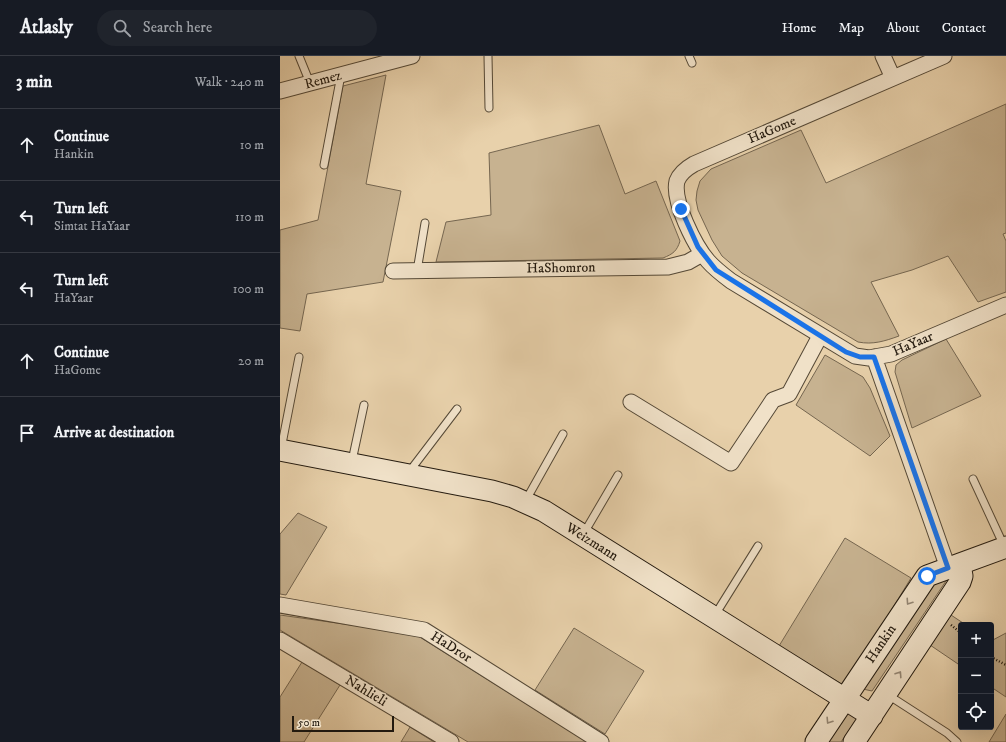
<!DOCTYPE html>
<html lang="en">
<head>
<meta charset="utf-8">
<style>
	:root { --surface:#171b24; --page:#20242c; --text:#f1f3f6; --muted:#9ea1a6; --line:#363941 }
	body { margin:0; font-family:"IM FELL DW Pica",serif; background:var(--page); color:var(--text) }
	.controls { position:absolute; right:12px; bottom:12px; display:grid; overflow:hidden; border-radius:4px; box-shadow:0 4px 16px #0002 }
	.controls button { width:36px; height:36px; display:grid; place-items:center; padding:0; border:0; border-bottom:1px solid var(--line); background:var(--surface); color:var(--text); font:20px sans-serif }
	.scale { position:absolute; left:12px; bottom:10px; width:102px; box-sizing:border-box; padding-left:4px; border:2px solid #231a0f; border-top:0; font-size:11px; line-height:14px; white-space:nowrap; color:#231a0f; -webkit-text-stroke:3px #f0e1c8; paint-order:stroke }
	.stop { position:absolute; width:12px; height:12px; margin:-9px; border:3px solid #1a73e8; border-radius:50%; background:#fff }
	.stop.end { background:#1a73e8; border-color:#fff; box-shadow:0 1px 4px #0008 }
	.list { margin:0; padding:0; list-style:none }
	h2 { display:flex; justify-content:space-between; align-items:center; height:52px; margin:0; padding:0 16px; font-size:17px }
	h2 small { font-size:13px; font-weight:400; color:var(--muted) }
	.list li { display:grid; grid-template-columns:26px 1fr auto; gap:12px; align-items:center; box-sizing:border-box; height:72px; padding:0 16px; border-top:1px solid var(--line) }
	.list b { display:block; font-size:15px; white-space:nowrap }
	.list p { margin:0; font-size:13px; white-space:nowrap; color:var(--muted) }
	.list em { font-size:13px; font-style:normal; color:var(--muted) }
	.icon { flex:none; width:22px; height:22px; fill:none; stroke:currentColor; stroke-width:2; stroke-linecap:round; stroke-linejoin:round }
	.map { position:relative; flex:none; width:726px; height:686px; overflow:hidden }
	header { display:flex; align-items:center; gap:24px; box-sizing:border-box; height:56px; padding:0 20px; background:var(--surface); border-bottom:1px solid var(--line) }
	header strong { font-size:19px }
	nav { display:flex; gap:22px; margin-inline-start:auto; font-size:14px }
	.search { width:280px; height:36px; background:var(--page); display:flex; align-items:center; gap:10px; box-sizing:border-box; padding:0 14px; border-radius:22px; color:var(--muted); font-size:15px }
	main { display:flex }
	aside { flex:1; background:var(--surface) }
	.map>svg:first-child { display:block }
</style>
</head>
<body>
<header>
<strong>Atlasly</strong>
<div class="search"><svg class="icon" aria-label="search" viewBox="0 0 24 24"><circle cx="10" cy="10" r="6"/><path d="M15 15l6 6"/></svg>Search here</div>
<nav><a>Home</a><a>Map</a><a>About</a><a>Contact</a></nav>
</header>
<main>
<aside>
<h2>3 min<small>Walk · 240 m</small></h2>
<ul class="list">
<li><svg class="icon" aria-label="ahead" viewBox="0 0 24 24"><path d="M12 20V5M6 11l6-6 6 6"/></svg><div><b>Continue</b><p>Hankin</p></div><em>10 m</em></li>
<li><svg class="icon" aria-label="left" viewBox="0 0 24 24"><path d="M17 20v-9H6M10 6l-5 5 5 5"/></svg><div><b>Turn left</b><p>Simtat HaYaar</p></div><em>110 m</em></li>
<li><svg class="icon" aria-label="left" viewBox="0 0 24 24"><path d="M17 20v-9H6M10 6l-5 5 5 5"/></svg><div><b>Turn left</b><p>HaYaar</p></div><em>100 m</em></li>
<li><svg class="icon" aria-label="ahead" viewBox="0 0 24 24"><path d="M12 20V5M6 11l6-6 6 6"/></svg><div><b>Continue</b><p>HaGome</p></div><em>20 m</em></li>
<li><svg class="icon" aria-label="arrive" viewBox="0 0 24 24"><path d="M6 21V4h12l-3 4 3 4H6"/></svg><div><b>Arrive at destination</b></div></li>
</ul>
</aside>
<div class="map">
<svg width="726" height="686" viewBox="0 0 726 686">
	<rect width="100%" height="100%" fill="#e8d1ab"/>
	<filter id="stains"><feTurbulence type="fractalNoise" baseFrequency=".005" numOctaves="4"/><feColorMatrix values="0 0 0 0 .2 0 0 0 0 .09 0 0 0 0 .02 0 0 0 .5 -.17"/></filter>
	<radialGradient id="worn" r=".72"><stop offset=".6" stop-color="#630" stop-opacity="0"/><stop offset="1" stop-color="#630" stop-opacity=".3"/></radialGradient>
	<!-- green -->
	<path fill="#c7b290" stroke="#756650" d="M106,19L86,128L121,135L103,226L27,238L20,275L0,272V174L38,164L63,30Z
		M726,48V177L723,178L726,185V236L698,246L668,200L632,214L591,226L619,280C605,285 593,289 578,286L462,217L442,200L432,184L418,154L416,144L417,135L420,125L431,113L521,74L546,127Z
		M319,69L345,138L376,125L400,185C397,195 393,198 383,202L156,206L166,166L211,159L209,97Z
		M666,283L701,340L632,372L615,316L616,309L622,304Z
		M545,299L583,321L590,332L610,380L590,400L516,349Z
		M18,457L47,471L6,539L0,538V478Z
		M565,482L631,522L565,630L499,590Z
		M650,522L666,525L592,635L578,632Z
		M0,559L128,577L140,581L307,686H188L0,574Z
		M671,559L686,569H681V610L650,589Z
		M294,572L364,615L325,678L255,634Z
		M726,577V641L711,631V585Z
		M22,606L60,629L24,686H0V641Z
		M565,652L578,661L561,686H542Z
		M726,658V686H709Z
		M130,671L154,686H121Z"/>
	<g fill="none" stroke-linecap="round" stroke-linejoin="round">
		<!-- lane casing -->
		<g stroke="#544836" stroke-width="9">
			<path id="lane" d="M19,0L30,27
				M208,0L209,52
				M409,0L412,7
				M44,109L61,19
				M137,215L145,167
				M1,393L19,301
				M72,405L84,349
				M129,416L177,353
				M693,423L724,490
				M246,444L283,378
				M304,477L338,419
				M435,559L478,490
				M608,639L667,677L677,686"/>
		</g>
		<!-- street casing -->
		<g stroke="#544836" stroke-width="17">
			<path id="street" d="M603,0L613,22
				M664,0L414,108C407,112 400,117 397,125C392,145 415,190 428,205C435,213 443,219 451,225L575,300L589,302L611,298L726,249
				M0,35L132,0
				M113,215L388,211L408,206L422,198
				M594,301L668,512
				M351,346L451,407L493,344L509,338L540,280
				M0,549L144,574L321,686
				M0,584L171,686"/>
		</g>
		<!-- secondary casing -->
		<g stroke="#231a0f" stroke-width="23">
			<path id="secondary" d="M0,394L212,435L233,441L264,455L592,660
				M536,686L647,520L726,491
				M574,686L680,526L682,520L680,509"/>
		</g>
		<!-- path -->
		<path stroke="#231a0f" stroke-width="2.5" stroke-dasharray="1 2" stroke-linecap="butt" d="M671,569L681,577
			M711,601L726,609"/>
		<!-- lane -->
		<use href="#lane" stroke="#f0e1c8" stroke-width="7"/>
		<!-- street -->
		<use href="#street" stroke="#f0e1c8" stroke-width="15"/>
		<!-- secondary -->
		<use href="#secondary" stroke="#f0e1c8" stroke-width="21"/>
	</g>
	<!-- one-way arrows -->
	<defs><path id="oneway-chevron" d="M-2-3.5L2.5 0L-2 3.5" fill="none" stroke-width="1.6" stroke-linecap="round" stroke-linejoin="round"/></defs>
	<g stroke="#948775">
		<use href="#oneway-chevron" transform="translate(629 546) rotate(124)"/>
		<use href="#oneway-chevron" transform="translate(619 618) rotate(-57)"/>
		<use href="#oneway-chevron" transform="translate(549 665) rotate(123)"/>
	</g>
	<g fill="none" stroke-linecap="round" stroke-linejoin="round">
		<!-- route -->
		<path stroke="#1a73e8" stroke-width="5" d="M401,153L418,191L436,214L566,296L580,301H594L668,512L647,520"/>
	</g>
	<g text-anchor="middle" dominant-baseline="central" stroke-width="3" stroke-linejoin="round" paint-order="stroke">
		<!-- street labels -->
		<g font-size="14" fill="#231a0f" stroke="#f0e1c8">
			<text transform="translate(43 24) rotate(-15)">Remez</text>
			<text transform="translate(492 74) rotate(-23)">HaGome</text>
			<text transform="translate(281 212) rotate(-1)">HaShomron</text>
			<text transform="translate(633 288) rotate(-23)">HaYaar</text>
			<text transform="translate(312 486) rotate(32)">Weizmann</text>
			<text transform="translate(601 588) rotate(-56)">Hankin</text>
			<text transform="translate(171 591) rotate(32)">HaDror</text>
			<text transform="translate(86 635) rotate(31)">Nahlieli</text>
		</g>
	</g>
	<rect width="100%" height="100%" filter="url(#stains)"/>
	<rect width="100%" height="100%" fill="url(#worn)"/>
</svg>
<div class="controls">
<button>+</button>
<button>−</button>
<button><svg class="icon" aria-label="locate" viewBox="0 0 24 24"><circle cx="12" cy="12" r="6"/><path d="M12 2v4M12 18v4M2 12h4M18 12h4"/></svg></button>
</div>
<div class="scale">50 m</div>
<div class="stop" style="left:647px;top:520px"></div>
<div class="stop end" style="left:401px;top:153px"></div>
</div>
</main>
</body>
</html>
